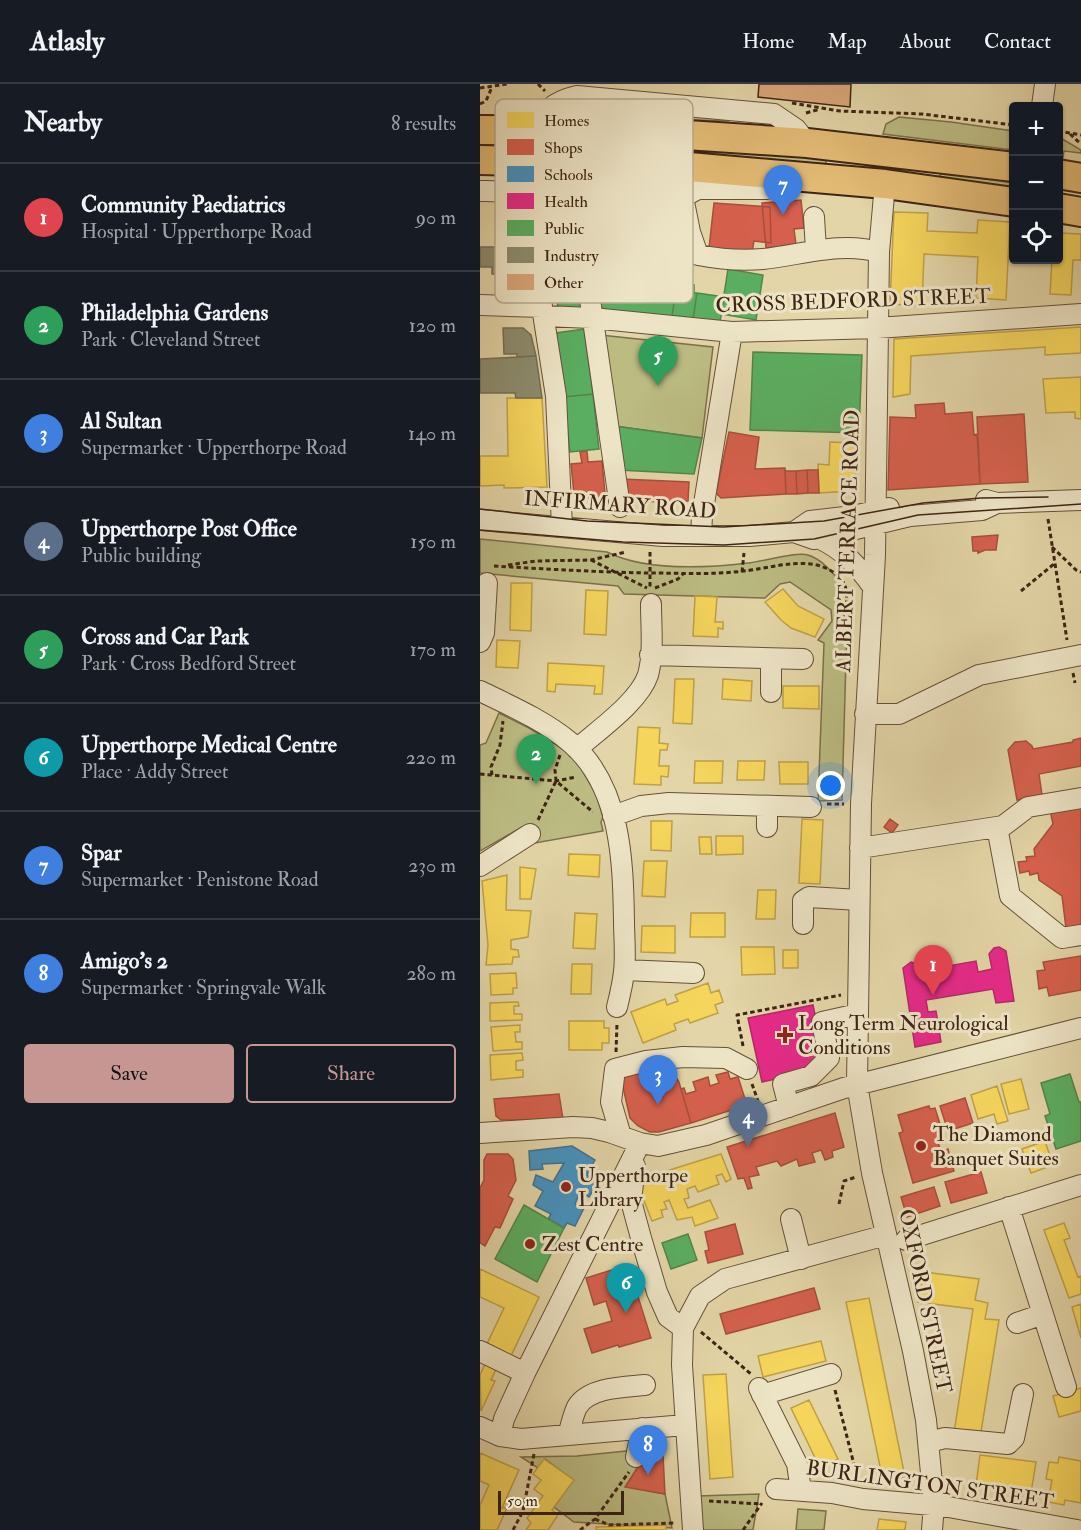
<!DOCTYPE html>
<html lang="en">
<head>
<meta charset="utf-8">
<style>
	:root { --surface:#171b24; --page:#242831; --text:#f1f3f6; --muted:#9ea1a6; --line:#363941; --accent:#c59692 }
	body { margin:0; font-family:"IM FELL Double Pica",serif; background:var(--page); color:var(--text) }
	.controls { position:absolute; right:18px; top:18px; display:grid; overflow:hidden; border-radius:6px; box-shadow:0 2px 4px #0004 }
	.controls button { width:54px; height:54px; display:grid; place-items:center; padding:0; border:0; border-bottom:2px solid var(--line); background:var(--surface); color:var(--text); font:30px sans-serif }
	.scale { position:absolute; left:18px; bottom:15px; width:126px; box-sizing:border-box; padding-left:6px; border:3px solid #3e2414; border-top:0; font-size:16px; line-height:21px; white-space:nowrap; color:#3e2414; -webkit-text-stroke:4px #ede4c6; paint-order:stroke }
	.you { position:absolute; left:351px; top:702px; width:21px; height:21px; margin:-15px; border:4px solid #fff; border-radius:50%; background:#1a73e8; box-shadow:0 0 0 9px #1a73e833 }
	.badge { display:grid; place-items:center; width:39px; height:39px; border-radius:50%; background:var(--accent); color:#fff; font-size:20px; font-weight:700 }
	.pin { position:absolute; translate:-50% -50px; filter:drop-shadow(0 2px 3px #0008) }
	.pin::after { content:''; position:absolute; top:32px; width:21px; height:18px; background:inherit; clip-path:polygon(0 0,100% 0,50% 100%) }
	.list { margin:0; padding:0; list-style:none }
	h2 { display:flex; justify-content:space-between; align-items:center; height:78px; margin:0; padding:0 24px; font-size:26px }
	h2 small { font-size:20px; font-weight:400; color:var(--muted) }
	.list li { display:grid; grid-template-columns:39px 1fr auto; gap:18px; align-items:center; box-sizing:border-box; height:108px; padding:0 24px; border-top:2px solid var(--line) }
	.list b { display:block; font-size:22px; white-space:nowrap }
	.list p { margin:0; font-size:20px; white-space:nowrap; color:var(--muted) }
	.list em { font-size:20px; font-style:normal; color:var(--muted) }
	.actions { display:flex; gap:12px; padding:18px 24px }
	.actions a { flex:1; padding:14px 0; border:2px solid var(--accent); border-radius:6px; text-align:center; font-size:21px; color:var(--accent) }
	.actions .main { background:var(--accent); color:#111 }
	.icon { flex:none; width:33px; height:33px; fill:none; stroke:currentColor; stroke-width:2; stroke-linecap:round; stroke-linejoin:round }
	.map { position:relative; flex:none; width:601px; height:1446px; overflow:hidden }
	header { display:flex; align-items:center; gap:36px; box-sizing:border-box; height:84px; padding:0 30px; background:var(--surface); border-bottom:2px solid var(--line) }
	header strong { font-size:28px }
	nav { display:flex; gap:33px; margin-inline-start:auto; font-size:21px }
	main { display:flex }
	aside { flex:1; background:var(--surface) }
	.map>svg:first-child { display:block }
</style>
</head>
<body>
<header>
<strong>Atlasly</strong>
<nav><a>Home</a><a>Map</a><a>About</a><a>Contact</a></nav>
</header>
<main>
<aside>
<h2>Nearby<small>8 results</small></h2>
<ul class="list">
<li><span class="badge" style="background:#e0444e">1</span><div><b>Community Paediatrics</b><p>Hospital · Upperthorpe Road</p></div><em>90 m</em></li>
<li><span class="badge" style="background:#2e9e5b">2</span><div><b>Philadelphia Gardens</b><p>Park · Cleveland Street</p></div><em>120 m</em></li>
<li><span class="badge" style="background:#3f7fe0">3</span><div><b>Al Sultan</b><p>Supermarket · Upperthorpe Road</p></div><em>140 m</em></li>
<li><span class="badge" style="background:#5c6f8a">4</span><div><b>Upperthorpe Post Office</b><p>Public building</p></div><em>150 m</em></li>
<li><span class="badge" style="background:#2e9e5b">5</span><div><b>Cross and Car Park</b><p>Park · Cross Bedford Street</p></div><em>170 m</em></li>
<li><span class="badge" style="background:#0f9aa8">6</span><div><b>Upperthorpe Medical Centre</b><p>Place · Addy Street</p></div><em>220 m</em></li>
<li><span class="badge" style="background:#3f7fe0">7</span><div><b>Spar</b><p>Supermarket · Penistone Road</p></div><em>230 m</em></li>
<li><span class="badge" style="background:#3f7fe0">8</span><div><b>Amigo's 2</b><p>Supermarket · Springvale Walk</p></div><em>280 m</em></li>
</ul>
<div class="actions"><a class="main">Save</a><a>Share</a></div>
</aside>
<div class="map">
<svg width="601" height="1446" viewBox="0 0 601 1446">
	<rect width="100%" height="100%" fill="#e3d5a7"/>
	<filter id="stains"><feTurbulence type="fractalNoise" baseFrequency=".00333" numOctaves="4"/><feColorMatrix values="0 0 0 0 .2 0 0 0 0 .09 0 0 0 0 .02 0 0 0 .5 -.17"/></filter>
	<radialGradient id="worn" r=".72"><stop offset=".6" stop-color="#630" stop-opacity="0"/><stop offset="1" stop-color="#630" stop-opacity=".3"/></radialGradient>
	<!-- green -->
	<path fill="#bbbb82" stroke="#7c704b" stroke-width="1.5" d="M96,21L246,34L248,37L73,32Z
		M419,33L471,38L533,47V66L403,50L406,40Z
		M579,53L601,66V69L584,67L583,73L579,72Z
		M205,65L346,75V84L233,75Z
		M461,88L533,99V107L459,95Z
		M120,251L233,263L222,354L134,342Z
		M0,455L127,468C165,487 226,484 268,479C282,478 317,467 328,471C343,476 352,488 362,500L360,518L367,540L362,716L338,717L344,559L338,556L352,537L351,526L310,498L300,500L285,514L144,510L138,502L0,489Z
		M19,629L49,644L88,668L98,679L116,710L123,733L121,738L123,747L55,759L42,743L0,767V661L6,659Z
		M146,1367L160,1379L146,1402L185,1410L192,1444L94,1438L74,1423L93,1396L65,1375L58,1384L41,1373L97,1372Z
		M279,1410L273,1446H219L218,1412Z
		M318,1425L346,1427L344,1446H316Z"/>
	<!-- homes -->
	<path fill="#f6d55c" stroke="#bfa046" stroke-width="1.5" d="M414,128L448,129L447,147L497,149L498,136L530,138L526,216L496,214L498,173L444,170L442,222L410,220Z
		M578,149L601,150V176H593L591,211L570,210L572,176H578Z
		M601,243V269L565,271V263L431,272L430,310L413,313L414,255Z
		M601,293V335L595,334V328L566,329L563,295Z
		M27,314H62L67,403L24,404V401L0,402V372H28Z
		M350,358L375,359L376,404L373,407L339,409L338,380L349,381Z
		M31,499H52L51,547L30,546Z
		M303,505L318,522L344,535L335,553L311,544L301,536L285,518Z
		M106,506L128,507L126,551L104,550Z
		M215,512L237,513L235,538H243V545L238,544V553L213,552Z
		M17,556L40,557L38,584L16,583Z
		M68,579L124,582L122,610H114L115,602L76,600L75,608L67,607Z
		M195,595H214L212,640L193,639Z
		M243,595L272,597L271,617L242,615Z
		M303,602H339V625L303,624Z
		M158,643L180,644L179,659L188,660L187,666H180L179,682H189L188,693L181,692V701L154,700Z
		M215,677H243L242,699H214Z
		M258,677H285L284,696H257Z
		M299,678H328V700H300Z
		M322,735L343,736L340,800L319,799Z
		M171,737H192L191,767L171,766Z
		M236,752H263V770L236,771Z
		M219,753H231L232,770H220Z
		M89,770L120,771L119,793L88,791Z
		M164,777H187L185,813L162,812Z
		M40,783L56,785L51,815H40Z
		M27,791L26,826L51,827L48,853L31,856V865L38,866L39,873H33L32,880L6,881L8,861L2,797Z
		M278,806H296L295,835H276Z
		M95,829L117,830L115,865L93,864Z
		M211,829H245V853H210Z
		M162,842H195V869L161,868Z
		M261,863H294L295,890L262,891Z
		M303,866H318V884H303Z
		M92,880H112L111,910H91Z
		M36,889L37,904H33V910L11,911L10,890Z
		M228,899L231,909L239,906L243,918L235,921L238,929L210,939L208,935L194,940L196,946L163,959L151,928L185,915L187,921L198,917L195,911Z
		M38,918L39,922H34V930H42V936L10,937V919Z
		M89,937H124V944H129V959H122V966H89Z
		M40,941V948H35L36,958H42V965L13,967L11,943Z
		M42,969L43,976L36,977V986H43V993L11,996L10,971Z
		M541,995L549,1025L529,1030L521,1000Z
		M517,1002L528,1037L517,1040L514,1030L498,1035L491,1011Z
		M565,1057L573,1081L551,1089L542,1065Z
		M241,1070L251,1095L246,1098L242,1090L236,1092L239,1100L218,1108L215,1102L207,1105L209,1114L204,1115L208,1124L230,1116L238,1134L215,1142L212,1133L197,1136L189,1116L184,1118L187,1125L181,1126L183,1133L172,1137L161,1109L164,1094Z
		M584,1139L590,1154L584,1156L598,1193L601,1192V1210L589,1214L564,1146Z
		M0,1185L59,1213L30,1274L6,1262L24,1224L0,1213Z
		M444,1188L499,1195L495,1216L508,1219L505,1235L519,1236L500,1354L474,1349L493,1225L438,1218Z
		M389,1214L425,1393L403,1397L366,1218Z
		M601,1220V1254L592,1223Z
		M341,1257L346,1277L283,1293L278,1272Z
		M5,1280L16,1285L11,1296L15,1297L1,1327L0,1291Z
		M246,1290L253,1393L230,1395L223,1291Z
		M601,1304V1327L579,1333L573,1312Z
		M329,1316L358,1375L340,1384L311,1324Z
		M0,1369L39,1386L22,1424H27L17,1446H0V1421L9,1401L0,1397Z
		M500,1371L556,1378L551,1409L496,1401Z
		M579,1373L601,1377V1419L585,1416L584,1421L568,1418L572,1396L566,1395L569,1378L578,1379Z
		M64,1375L94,1396L72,1426L78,1431L68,1446H46L51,1439L47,1434L63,1412L54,1405L61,1396L53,1390Z
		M399,1435L426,1438L425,1446H397Z
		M186,1441V1446H116V1443Z"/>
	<!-- shops -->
	<path fill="#d6604d" stroke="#a84e3c" stroke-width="1.5" d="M321,116L324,144L314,145L316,161L286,164L282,119Z
		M234,119L290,123L291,159L274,157L272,169L229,164Z
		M464,319L465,330L492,328L494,351L497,350L500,400L408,406L410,333L436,334L435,321Z
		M544,330L548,398L500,400L497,333Z
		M249,348L279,353L275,385L305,384L306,410L241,414L236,409Z
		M107,367L108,378L122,377L125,410L122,414H99L94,410L91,380L102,379L100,368Z
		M327,386H338L339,409H328Z
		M327,386L328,409L317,410L316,387Z
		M305,387H316L317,410H306Z
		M141,395L209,398L208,417L142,418Z
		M518,451L516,466H505L498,469V467H493L492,453Z
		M601,654V682L559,690L562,711L537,716L528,666L535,658L546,657L552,662L553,665L593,658V656Z
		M601,721V841L586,844L582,812L559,796L558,789L550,791L549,787L540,789L538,778L547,777L546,773L555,772L554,765L573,740L570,726Z
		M410,735L418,741L412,749L404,743Z
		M601,872V906L569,912L567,903L559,905L557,887L565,886L563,878Z
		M188,980L199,998L211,1039L179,1048H170L158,1042L150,1034L140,990L165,985L167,990L174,989L177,1004L170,1006L177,1014L183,1013L181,1003L190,998L189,995L184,992L182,981Z
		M248,988L250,995L258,993L267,1021L211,1039L201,1005L204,1004L206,1010L216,1007L213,998L228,993L230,1002L239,999L236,991Z
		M79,1010L83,1035L21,1036L16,1032L14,1015Z
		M485,1014L493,1039L468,1047L460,1022Z
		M449,1022L450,1025L455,1024L465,1056L458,1058L461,1068L468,1065L474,1087L433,1099L419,1049L423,1048L418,1031Z
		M355,1029L364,1063L352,1067L353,1073L345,1076L341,1066L332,1069L335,1078L319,1082L317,1075L301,1082L297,1077L276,1083L279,1091L269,1093L272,1104L268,1105L264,1094L258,1095L247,1063Z
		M7,1070H28L33,1075L36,1096L28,1112L33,1115L20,1144L15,1143L5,1162L0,1159V1104L4,1096V1076Z
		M501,1088L507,1109L471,1119L465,1098Z
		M454,1103L460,1122L427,1133L421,1113Z
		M255,1140L263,1170L228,1179L225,1167L229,1166L225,1148Z
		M148,1181L171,1254L139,1263L138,1261L112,1269L104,1245L132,1237L126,1217L114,1221L106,1194Z
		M334,1204L340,1225L246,1250L240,1230Z
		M174,1365L180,1367L183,1371L185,1410L145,1403L167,1370Z"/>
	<!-- schools -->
	<path fill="#4393c3" stroke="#42728e" stroke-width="1.5" d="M92,1062L115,1076L107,1091L118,1098L109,1113L100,1108L95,1120L104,1124L95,1142L87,1139L84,1144L68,1135L71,1130L55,1122L63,1107L53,1101L56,1091L73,1098L84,1079L62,1080L63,1085L50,1086L49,1067Z"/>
	<!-- health -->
	<path fill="#e7298a" stroke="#b42867" stroke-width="1.5" d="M519,863L526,867L534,917L516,919L513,905L446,916L448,928L456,927L461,958L435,963L423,884L431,878L441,881L443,896L457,893L456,884L496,877L498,888L512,885L509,870L514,864Z
		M333,921L343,969L328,988L282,998L268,934Z"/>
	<!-- public -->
	<path fill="#5aae61" stroke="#52854a" stroke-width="1.5" d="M109,148L166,154L187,178L197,199L192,232L117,229Z
		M95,173L101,222L95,230L78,225L72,176Z
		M248,185L283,191L276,236L241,230Z
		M197,199L214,201V209H217L213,235L192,232Z
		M217,209L244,213L240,238L213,235Z
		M104,245L113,310L84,313L76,249Z
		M273,268L382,271L379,349L270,346Z
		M113,310L119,365L90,368L84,313Z
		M134,342L222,354L214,390L139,386Z
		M590,990L599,1018H601V1057L576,1065L565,1032L570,1030L561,999Z
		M44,1121L84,1144L57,1198L15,1175Z
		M208,1150L217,1176L191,1185L182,1159Z"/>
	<!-- industry -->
	<path fill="#8c8c6e" stroke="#756d53" stroke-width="1.5" d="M0,163H40V190H12V183H0Z
		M23,244H43L51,251L56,272L37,273V270H24Z
		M56,272L62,314H36L35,309H0V275Z"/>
	<!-- building -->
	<path fill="#d9a679" stroke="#3e2414" stroke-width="1.5" d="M279,0H371L370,23L278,13Z"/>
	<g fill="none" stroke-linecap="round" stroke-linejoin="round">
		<!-- minor casing -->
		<g stroke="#675039" stroke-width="22">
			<path id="minor" d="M562,22L565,0
				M53,47C63,27 75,17 97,12L294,30L316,45L327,59
				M304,90L287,105H218L203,113L210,148L218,171C239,175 261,177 283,175C321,171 361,157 399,168
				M405,100L399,168L395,471L381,720L377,1000L392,1089L433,1267L446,1336L454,1421L452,1446
				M0,107C25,107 36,106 56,123
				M334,133L336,166
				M103,167L140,423
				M0,221L62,223
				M64,232L112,234L252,248L397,244L601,230
				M506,416L517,419L601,416
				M0,436L183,452H269L314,448L334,455L430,432L502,426L517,419
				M82,443L76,312L62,223L53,139L56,123L64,106L88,77
				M314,448L330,437L373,432L409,424
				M221,452L222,432L252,248
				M338,454C363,465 378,482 393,503
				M0,558L4,549L7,499
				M170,571L323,575
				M291,575V608
				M0,607C31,622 65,637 91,659C141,703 143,776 144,837C144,853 146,871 144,887C143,899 140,911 137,923
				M385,630H419L499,591L601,571
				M97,665C118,646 159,618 168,591C174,569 171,542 171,520
				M133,732L161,722L189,719L331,723
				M287,743V722
				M517,743L530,812L582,854L601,851
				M380,764L523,742L548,723L601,714
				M0,782L50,750
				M323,840V817L329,813L379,816
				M144,886L214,889
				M309,1023L303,1000L331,992L349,974L342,938L378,930
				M0,1049L93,1043L112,1044L129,1048L160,1059L178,1062L226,1051L364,1004L601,944
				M141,1052L131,1018L135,985L166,977L203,973L246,974L267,985
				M155,1082L151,1117L161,1154L177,1208L188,1233L203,1244
				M529,1123L586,1303
				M311,1135L321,1175
				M426,1156L601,1101
				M537,1239L563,1230
				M0,1267L45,1289
				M279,1304L317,1380L321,1406
				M282,1311L351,1290
				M0,1343L20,1352L41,1355L205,1341
				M88,1351C91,1342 93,1331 97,1323C109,1303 145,1303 165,1301
				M20,1352L24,1335L45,1289L160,1059
				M449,1358L465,1354L528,1360L534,1354L543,1310
				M156,1373L162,1344
				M296,1405L352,1409L383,1415L463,1422L597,1446
				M213,1446L202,1281L203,1244L220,1212L245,1195L406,1151"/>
		</g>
		<!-- highway casing -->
		<g stroke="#3e2414" stroke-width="32">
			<path id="highway" d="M0,46L146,47L327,59L534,83
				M0,76L186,81L405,100L534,118
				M578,90L601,94
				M578,124L601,128"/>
		</g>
		<!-- path -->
		<path stroke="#3e2414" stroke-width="3" stroke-dasharray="4.5 3" stroke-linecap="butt" d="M58,0L65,7
			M0,4L27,0
			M312,19L360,27L442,30L534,41
			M0,20L6,17L12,3
			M326,29L340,25
			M578,47L601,51
			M590,50L601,60
			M568,435L587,556
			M572,463L596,486L601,488
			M170,468V504
			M111,476L167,504
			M28,481L56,477L111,476L146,468
			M14,482C65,485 117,488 168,489C200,489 232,491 264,487C294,484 335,468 360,494C370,504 365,515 367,528C370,547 369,567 369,587
			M262,488L264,469
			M175,504L198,495L203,490
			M541,507L574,480
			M593,589L595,599
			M80,671L75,686L76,697L113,728
			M0,690L76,697L96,693
			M12,691L11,683L20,661L23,637
			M347,720H364
			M58,736L76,697
			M263,962L257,931L361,911
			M136,968L137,939
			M272,1000L278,1017
			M359,1120L364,1097L376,1093
			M221,1248L271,1290
			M355,1306L378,1396
			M229,1417L281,1420
			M115,1435L129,1441L196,1439
			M33,1446L43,1427L54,1370
			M100,1446L115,1435L149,1388
			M263,1446L282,1419"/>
		<!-- minor -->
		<use href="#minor" stroke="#ede4c6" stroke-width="20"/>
		<!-- highway -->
		<use href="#highway" stroke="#e2ba74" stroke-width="28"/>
		<!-- tram -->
		<path stroke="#3e2414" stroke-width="1.5" d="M0,425L107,437L243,443L344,437L443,419L501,414L568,413
			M0,446L143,458L244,461L334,455L438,431L601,420"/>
	</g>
	<!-- markers -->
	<g fill="#8f2418" stroke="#ede4c6" stroke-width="2">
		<path d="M302 942h6v6h6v6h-6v6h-6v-6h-6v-6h6z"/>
		<circle cx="441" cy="1062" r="6"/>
		<circle cx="86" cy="1103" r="6"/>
		<circle cx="50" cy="1160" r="6"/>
	</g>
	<g text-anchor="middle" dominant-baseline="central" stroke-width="6" stroke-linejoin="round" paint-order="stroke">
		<!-- street labels -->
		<g font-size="21" fill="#3e2414" stroke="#ede4c6">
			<text transform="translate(373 217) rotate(-2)">CROSS BEDFORD STREET</text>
			<text transform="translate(140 421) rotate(4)">INFIRMARY ROAD</text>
			<text transform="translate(368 457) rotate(-88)">ALBERT TERRACE ROAD</text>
			<text transform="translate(445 1217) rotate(78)">OXFORD STREET</text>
			<text transform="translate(450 1401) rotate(8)">BURLINGTON STREET</text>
		</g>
		<!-- poi labels -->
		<g font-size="21" fill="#3e2414" stroke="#ede4c6" text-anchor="start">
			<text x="318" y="939">Long Term Neurological<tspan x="318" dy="24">Conditions</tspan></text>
			<text x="453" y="1050">The Diamond<tspan x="453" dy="24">Banquet Suites</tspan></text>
			<text x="98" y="1091">Upperthorpe<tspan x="98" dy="24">Library</tspan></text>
			<text x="62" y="1160">Zest Centre</text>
		</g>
	</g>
	<!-- legend -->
	<rect x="15" y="15" width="198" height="204" rx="9" fill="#ede4c6" stroke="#b8aa91" stroke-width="1.5"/>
	<rect x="27" y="28" width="27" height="16" fill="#f6d55c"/>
	<rect x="27" y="55" width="27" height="16" fill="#d6604d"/>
	<rect x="27" y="82" width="27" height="16" fill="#4393c3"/>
	<rect x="27" y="109" width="27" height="16" fill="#e7298a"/>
	<rect x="27" y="136" width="27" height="16" fill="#5aae61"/>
	<rect x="27" y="163" width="27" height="16" fill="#8c8c6e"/>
	<rect x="27" y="190" width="27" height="16" fill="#d9a679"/>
	<g font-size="16" fill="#3e2414">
		<text x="64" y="42">Homes</text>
		<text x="64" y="69">Shops</text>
		<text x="64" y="96">Schools</text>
		<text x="64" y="123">Health</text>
		<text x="64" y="150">Public</text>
		<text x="64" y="177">Industry</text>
		<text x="64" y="204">Other</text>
	</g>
	<rect width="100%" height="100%" filter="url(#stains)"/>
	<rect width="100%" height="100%" fill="url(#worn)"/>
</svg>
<div class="controls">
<button>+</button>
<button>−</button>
<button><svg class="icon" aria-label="locate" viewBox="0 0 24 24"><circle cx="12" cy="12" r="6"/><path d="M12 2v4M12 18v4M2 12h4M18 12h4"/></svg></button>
</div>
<div class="scale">50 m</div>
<div class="you"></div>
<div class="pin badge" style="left:453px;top:911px;background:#e0444e">1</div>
<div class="pin badge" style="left:56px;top:700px;background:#2e9e5b">2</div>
<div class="pin badge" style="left:178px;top:1021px;background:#3f7fe0">3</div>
<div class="pin badge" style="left:268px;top:1063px;background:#5c6f8a">4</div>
<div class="pin badge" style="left:178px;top:302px;background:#2e9e5b">5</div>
<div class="pin badge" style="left:146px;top:1229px;background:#0f9aa8">6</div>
<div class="pin badge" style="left:303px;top:131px;background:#3f7fe0">7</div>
<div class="pin badge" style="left:168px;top:1391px;background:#3f7fe0">8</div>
</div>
</main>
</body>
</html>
